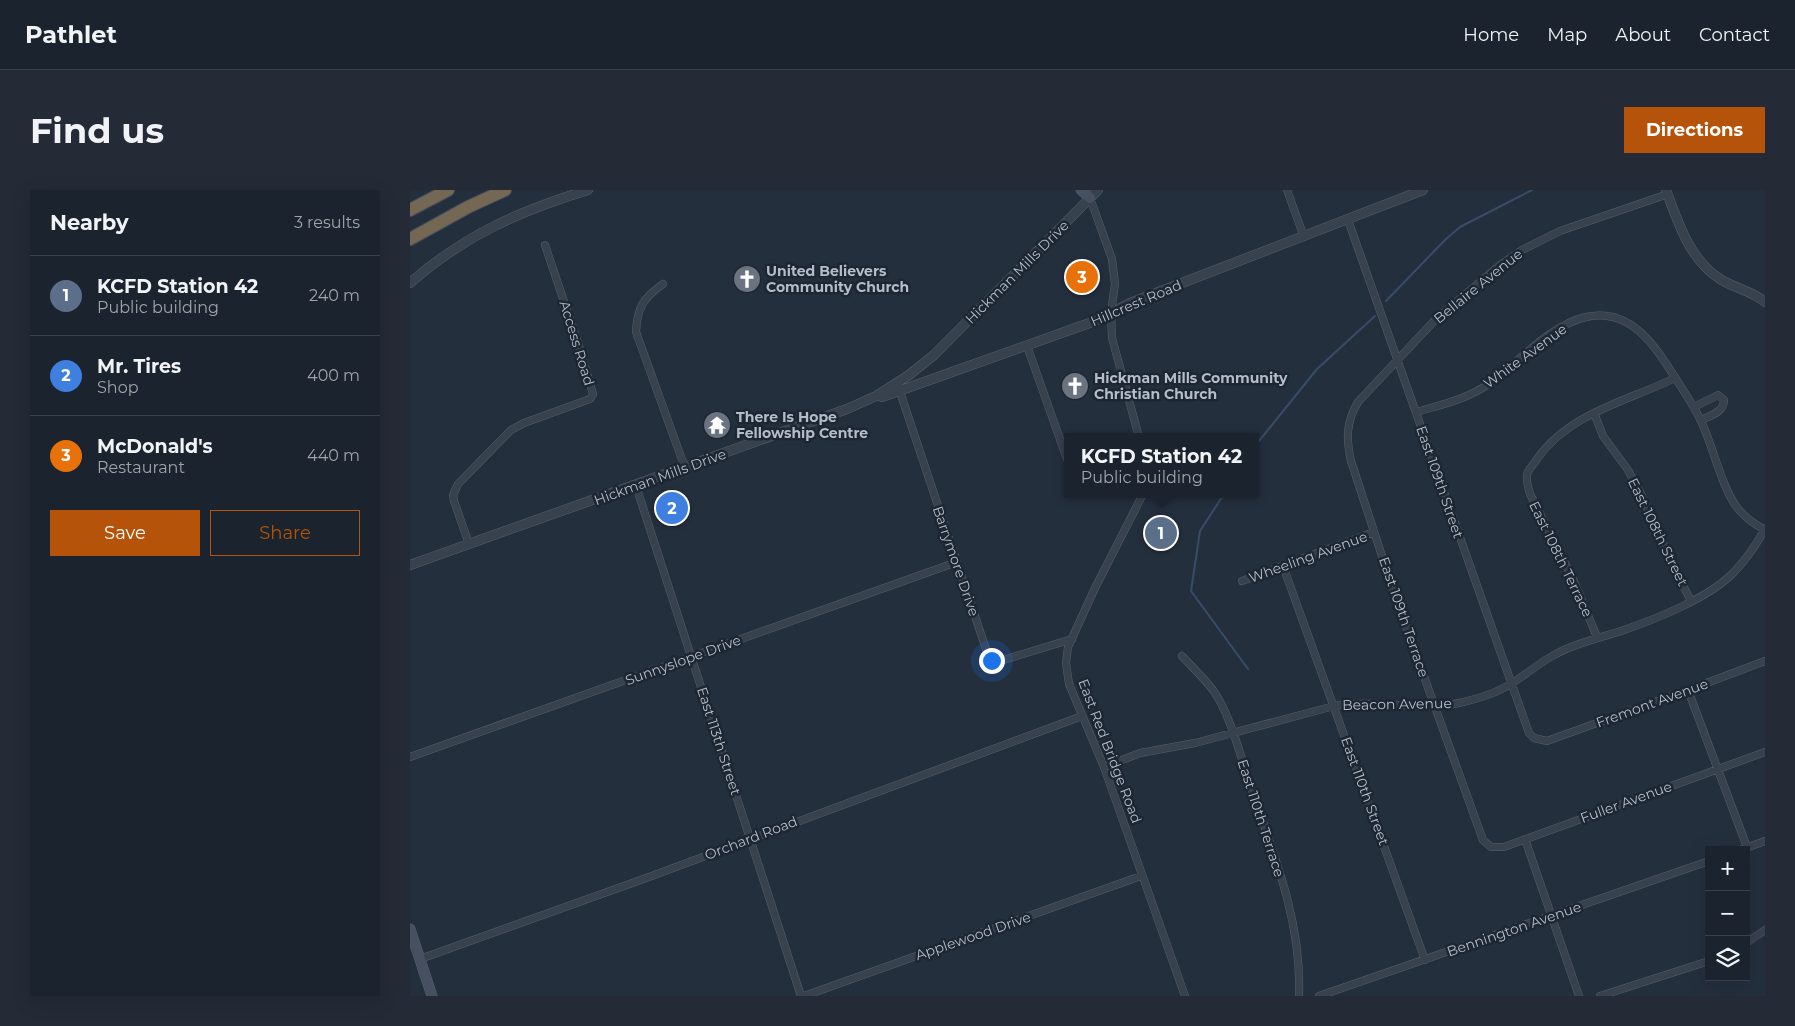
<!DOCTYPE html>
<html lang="en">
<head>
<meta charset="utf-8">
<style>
	:root { --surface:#1b232e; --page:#242b36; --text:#f1f3f6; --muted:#a0a4aa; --line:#39404a; --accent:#b45309 }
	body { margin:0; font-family:Montserrat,sans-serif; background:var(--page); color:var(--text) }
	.controls { position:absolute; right:15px; bottom:15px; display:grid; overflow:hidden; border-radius:0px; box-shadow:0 5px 20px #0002 }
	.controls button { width:45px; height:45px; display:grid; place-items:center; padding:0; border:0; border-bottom:1px solid var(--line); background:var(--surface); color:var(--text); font:25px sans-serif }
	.you { position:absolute; left:581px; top:470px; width:18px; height:18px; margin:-12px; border:4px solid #fff; border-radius:50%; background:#1a73e8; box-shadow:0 0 0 8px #1a73e833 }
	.badge { display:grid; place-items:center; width:32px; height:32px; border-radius:50%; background:var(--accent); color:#fff; font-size:16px; font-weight:700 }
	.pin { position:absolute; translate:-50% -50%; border:2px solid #fff; box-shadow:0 1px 5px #0006 }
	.popup { position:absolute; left:654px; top:243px; width:195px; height:65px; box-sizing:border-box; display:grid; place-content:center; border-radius:0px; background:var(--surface); filter:drop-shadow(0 1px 4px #0005); font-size:16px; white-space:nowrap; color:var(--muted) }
	.popup b { font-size:19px; color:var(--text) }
	.popup::after { content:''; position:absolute; left:50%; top:100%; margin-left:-10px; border:10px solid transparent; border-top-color:var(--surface) }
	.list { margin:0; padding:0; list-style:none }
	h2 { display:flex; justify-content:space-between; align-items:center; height:65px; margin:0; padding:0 20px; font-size:21px }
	h2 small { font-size:16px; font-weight:400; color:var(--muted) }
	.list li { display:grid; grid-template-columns:32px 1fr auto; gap:15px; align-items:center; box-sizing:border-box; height:80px; padding:0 20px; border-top:1px solid var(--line) }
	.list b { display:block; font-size:19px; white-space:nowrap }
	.list p { margin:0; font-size:16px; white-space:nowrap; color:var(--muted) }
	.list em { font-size:16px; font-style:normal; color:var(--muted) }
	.actions { display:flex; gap:10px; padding:15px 20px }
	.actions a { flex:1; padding:11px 0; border:1px solid var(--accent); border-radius:0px; text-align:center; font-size:18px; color:var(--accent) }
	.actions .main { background:var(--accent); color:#fff }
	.icon { flex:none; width:28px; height:28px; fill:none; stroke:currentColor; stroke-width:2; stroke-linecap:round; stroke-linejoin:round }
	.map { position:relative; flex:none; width:1355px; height:806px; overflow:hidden; border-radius:0px }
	header { display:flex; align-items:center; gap:30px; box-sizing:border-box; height:70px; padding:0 25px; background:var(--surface); border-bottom:1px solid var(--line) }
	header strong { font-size:24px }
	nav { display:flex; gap:28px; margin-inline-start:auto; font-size:18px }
	.intro { display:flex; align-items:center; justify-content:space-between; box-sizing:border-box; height:120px; padding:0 30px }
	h1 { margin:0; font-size:35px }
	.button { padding:12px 22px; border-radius:0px; background:var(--accent); color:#fff; font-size:18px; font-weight:700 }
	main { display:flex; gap:30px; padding:0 30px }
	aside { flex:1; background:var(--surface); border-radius:0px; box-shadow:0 5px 20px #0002 }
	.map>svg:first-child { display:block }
</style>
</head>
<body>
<header>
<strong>Pathlet</strong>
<nav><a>Home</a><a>Map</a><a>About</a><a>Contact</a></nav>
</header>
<div class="intro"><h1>Find us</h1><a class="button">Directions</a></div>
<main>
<aside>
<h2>Nearby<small>3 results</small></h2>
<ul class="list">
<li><span class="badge" style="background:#5c6f8a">1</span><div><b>KCFD Station 42</b><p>Public building</p></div><em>240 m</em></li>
<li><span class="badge" style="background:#3f7fe0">2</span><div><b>Mr. Tires</b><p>Shop</p></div><em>400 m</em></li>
<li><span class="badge" style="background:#e8710a">3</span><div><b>McDonald's</b><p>Restaurant</p></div><em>440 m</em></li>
</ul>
<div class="actions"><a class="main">Save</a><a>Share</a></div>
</aside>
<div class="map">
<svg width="1355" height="806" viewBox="0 0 1355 806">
	<rect width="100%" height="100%" fill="#242f3e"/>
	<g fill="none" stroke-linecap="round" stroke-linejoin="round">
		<!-- stream -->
		<path stroke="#394c67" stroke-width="2" d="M976,111L1035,50L1050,37L1122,0
			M845,256L907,179L965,126
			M814,304L790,341L781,401L838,479"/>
		<!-- minor casing -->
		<g stroke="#565f6c" stroke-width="8">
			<path id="minor" d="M877,0L894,47
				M1258,4L1150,41L1112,60L1090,75L1026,129L948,212C936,232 936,249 941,271L986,409L1073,650L1081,657H1094L1355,562
				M680,8L702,69L705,94L701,123L702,148L729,247
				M938,30L1119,543L1124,548L1137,551L1278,500L1355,471
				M253,94C233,108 227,118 226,142L275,278
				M617,156L657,269
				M488,196L578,465L590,471L662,449
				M1284,217L1308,205L1314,210C1314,222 1300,226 1291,230
				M1006,222C1031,215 1058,209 1080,193C1109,172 1140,135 1176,127C1221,117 1245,156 1266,189C1275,203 1284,216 1291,231C1303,256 1311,295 1326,316C1333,326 1344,334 1355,340
				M1184,223L1193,246L1218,280L1231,304L1262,374L1281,411
				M226,296L391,806
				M733,304L685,398L658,457L656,473L659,494L694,577L775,806
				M59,354L44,311L43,305L48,294L101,240L114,233L180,209L183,204L168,153L135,55
				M873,376L1015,770
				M832,391L964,342
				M1187,447L1163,389L1120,304C1118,297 1116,292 1117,285C1118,279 1124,274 1127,269C1159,223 1218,211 1265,188
				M772,466C782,477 794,488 803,500C820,524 830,564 839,592C863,662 892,731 889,806
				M1278,500L1337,657
				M0,567L547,372
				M694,577L730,563L785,553L924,516C965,509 1008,521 1049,513C1067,509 1086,504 1102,493C1117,484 1130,472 1146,464C1168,452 1191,448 1214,440C1246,429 1301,407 1324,382C1337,369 1346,355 1355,339
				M1115,649L1169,806
				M1330,660L1355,651
				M1336,753L1355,740
				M10,769L239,687L672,526
				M394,806L731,686
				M909,806L1299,671
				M1190,806L1299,771"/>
		</g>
		<!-- tertiary casing -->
		<g stroke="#565f6c" stroke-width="10">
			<path id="tertiary" d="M1256,0C1268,32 1279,69 1310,89C1324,98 1342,101 1355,112
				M0,93C55,45 109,21 178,0
				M472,207L688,130L720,113L1013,0
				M0,375L437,219L466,206L499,185L524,165L688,0"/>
		</g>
		<!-- secondary casing -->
		<g stroke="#565f6c" stroke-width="11">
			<path id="secondary" d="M671,0L680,8
				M0,739L22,806"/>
		</g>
		<!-- motorway casing -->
		<g stroke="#434c59" stroke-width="14">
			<path id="motorway" d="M0,20L38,0
				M0,49L58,17L95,0"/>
		</g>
		<!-- minor -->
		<use href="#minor" stroke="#38414e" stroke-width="7"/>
		<!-- tertiary -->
		<use href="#tertiary" stroke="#38414e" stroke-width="9"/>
		<!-- secondary -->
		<use href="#secondary" stroke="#465061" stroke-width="10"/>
		<!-- motorway -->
		<use href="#motorway" stroke="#746855" stroke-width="12"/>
	</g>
	<!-- icons -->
	<defs>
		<g id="church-disc" transform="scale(1.4375)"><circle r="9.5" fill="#6b7280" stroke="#1d2633"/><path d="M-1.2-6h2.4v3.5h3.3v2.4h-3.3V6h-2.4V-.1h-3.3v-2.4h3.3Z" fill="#fff"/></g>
		<g id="temple-disc" transform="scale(1.4375)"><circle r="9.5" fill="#6b7280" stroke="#1d2633"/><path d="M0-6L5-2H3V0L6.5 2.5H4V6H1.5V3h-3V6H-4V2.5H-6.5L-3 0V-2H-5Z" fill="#fff"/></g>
	</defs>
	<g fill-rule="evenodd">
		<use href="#church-disc" x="337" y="89"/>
		<use href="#church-disc" x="665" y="196"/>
		<use href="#temple-disc" x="307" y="235"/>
	</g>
	<g text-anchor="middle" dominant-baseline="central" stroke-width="5" stroke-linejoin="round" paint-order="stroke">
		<!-- poi labels -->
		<g font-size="14" font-weight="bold" fill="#b4bcc9" stroke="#1d2633" text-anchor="start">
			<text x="356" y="81">United Believers<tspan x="356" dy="16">Community Church</tspan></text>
			<text x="684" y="188">Hickman Mills Community<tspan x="684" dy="16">Christian Church</tspan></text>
			<text x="326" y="227">There Is Hope<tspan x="326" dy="16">Fellowship Centre</tspan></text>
		</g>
		<!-- street labels -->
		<g font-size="14" fill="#b4bcc9" stroke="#1d2633">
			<text transform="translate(607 82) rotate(-45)">Hickman Mills Drive</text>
			<text transform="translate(1068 96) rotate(-39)">Bellaire Avenue</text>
			<text transform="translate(726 113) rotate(-23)">Hillcrest Road</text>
			<text transform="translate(167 153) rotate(73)">Access Road</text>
			<text transform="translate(1115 166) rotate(-36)">White Avenue</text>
			<text transform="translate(250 287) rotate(-20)">Hickman Mills Drive</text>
			<text transform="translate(1030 292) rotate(71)">East 109th Street</text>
			<text transform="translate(1248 342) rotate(64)">East 108th Street</text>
			<text transform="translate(898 367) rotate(-20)">Wheeling Avenue</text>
			<text transform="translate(1151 369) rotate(64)">East 108th Terrace</text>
			<text transform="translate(546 371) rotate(71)">Barrymore Drive</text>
			<text transform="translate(994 427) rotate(71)">East 109th Terrace</text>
			<text transform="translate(273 470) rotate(-20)">Sunnyslope Drive</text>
			<text transform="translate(1242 513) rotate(-20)">Fremont Avenue</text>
			<text transform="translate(987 514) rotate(-1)">Beacon Avenue</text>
			<text transform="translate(309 551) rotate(72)">East 113th Street</text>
			<text transform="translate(700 561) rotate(69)">East Red Bridge Road</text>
			<text transform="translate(955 601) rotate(70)">East 110th Street</text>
			<text transform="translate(1216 612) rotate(-20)">Fuller Avenue</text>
			<text transform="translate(851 628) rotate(72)">East 110th Terrace</text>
			<text transform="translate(341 648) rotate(-21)">Orchard Road</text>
			<text transform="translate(1104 739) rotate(-19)">Bennington Avenue</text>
			<text transform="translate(563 746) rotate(-19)">Applewood Drive</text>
		</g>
	</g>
</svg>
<div class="controls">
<button>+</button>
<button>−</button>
<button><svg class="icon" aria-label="layers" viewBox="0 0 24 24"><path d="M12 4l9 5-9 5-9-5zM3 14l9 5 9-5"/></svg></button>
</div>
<div class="you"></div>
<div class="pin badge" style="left:751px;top:343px;background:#5c6f8a">1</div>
<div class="popup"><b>KCFD Station 42</b>Public building</div>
<div class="pin badge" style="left:262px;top:318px;background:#3f7fe0">2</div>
<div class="pin badge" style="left:672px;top:87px;background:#e8710a">3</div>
</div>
</main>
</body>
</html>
